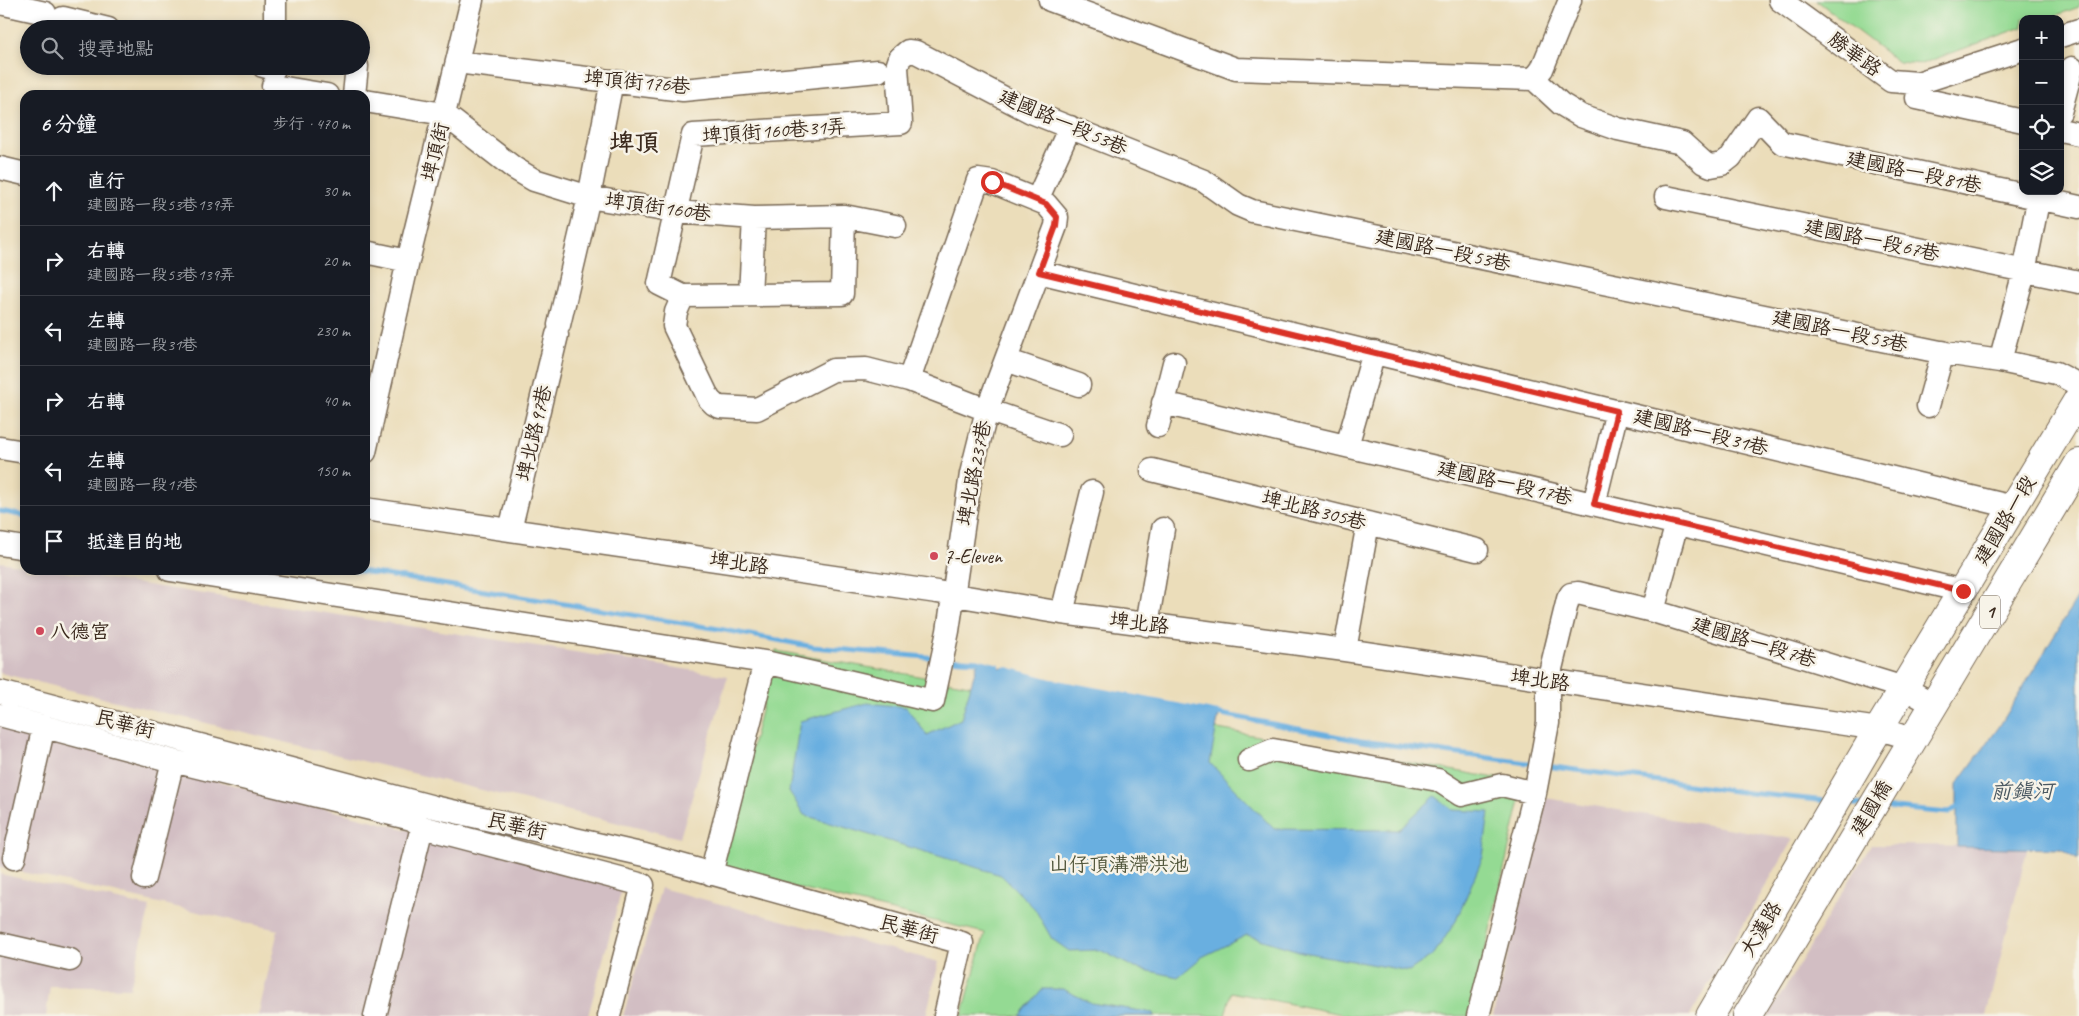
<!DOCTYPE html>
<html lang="zh-TW">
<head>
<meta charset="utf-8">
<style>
	:root { --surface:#171b24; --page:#242831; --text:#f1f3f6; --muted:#9ea1a6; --line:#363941 }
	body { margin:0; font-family:Caveat,"LXGW WenKai TC",sans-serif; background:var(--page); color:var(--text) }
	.controls { position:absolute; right:15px; top:15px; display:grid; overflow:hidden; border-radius:10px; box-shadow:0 2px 8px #0003 }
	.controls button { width:45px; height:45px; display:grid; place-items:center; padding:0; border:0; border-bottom:1px solid var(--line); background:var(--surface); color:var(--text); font:25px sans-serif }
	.stop { position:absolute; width:15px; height:15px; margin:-11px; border:4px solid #d93025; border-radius:50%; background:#fff }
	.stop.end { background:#d93025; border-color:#fff; box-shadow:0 1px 5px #0008 }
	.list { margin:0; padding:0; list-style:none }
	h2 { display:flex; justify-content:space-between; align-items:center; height:65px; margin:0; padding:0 20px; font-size:21px }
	h2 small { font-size:16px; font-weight:400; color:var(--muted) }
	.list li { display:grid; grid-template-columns:32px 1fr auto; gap:15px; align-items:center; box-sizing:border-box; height:70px; padding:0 20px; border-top:1px solid var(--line) }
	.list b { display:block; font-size:19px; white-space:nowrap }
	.list p { margin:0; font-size:16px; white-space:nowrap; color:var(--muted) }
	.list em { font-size:16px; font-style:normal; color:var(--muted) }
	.icon { flex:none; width:28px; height:28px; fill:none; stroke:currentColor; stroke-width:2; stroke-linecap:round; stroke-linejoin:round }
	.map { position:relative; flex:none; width:2079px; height:1016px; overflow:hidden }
	.search { position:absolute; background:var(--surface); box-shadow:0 2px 8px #0003; left:20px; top:20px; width:350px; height:55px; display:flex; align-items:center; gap:12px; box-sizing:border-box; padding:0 18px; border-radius:28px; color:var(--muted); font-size:19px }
	.panel { position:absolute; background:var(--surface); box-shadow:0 2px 8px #0003; left:20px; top:90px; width:350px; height:485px; border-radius:15px }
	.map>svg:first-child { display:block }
</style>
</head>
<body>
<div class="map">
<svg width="2079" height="1016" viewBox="0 0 2079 1016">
	<rect width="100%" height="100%" fill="#f7f3e8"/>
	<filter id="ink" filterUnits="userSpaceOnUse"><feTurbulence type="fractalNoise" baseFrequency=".02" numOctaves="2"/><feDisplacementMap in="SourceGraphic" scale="10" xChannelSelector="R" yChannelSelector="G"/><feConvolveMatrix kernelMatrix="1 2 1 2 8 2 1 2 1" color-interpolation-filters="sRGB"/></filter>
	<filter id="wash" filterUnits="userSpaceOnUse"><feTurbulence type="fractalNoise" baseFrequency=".0096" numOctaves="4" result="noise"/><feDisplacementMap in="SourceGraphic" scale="20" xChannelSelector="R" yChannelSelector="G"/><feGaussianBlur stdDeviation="1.12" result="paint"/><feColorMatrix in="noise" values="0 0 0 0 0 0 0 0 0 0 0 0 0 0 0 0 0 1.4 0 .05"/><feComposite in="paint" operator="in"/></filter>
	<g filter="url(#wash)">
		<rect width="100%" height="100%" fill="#ebddba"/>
		<!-- industrial -->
		<path fill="#d2bec3" d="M0,562L25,566V570H52L728,676L680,838L0,673Z
			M0,725L623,885L588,1016H258L278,930L0,867Z
			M1546,798L1793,839L1690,1016H1493Z
			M1871,845L2028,846L1986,1016H1768Z
			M0,874L150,907L130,988L50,986L46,1016H0Z
			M661,888L939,962L926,1016H623Z"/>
		<!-- green -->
		<path fill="#94da93" stroke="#688258" d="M1816,0H2079V7L2046,19H2023V27L1921,64L1898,62Z
			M776,651L1524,783L1470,1016H1351L1231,992L1225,1016H962L985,933L721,870Z"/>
		<!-- water -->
		<path fill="#69afe0" stroke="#526c7f" d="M2079,595V859L2062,849L1957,847V784L1999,727Z
			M978,661L1049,681L1219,713L1210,763L1274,829L1398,830L1435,796L1453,810L1489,812L1483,857L1456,921L1434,954L1409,971L1302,952L1247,935L1202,957L1178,977L1135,968L1100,950L1069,951L1052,939L1035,909L1001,875L804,815L789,791L800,721L867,703L906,707L927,735L961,719Z
			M1042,989H1063L1091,1003L1154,1013L1155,1016H1020Z"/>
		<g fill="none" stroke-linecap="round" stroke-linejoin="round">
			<!-- stream -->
			<path stroke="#69afe0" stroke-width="5" d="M0,511L25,516
				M355,570L719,629L814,647L937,658
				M948,659L978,661L997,666
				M1005,669L1049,681L1361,741L1535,764
				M1546,766L1749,793L1827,801
				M1846,803L1865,805
				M1883,807L1949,813L1961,804"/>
		</g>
	</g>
	<g filter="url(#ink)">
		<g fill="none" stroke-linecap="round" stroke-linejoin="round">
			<!-- minor casing -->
			<g stroke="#796955" stroke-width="25">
				<path id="minor" d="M1050,0L1236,69L1534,79L1542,69L1570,0
					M1780,0L1891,81L1918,83L2023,49
					M0,3L45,13
					M63,18L108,29
					M275,29V0
					M2060,36L2079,30
					M457,62L683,90L878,71
					M263,66L274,69
					M1534,79L1561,104L1581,116L1618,129L1682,143L1704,163L1711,166L1722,164L1731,157L1758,118L1782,143L2079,207
					M273,86L327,95
					M354,95L357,66
					M1917,98L2023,121
					M365,101L444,114L514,168L534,180L589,197L676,212L754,218L844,216L895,226
					M2060,112L2072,68
					M2060,130L2079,134
					M0,168L25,174
					M1666,197L2079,282
					M1037,200L1070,127
					M844,216L842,294L683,296L659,284L693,135L901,123L897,67L900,58L908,51L916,52L1031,112L1204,181L1238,205L1252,211L1945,353L2000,361L2056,373L2079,385
					M365,252L408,261L472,0
					M1039,272L2013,507
					M750,295L754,218
					M683,296L676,312L674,326L709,399L714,404L720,407L757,409L833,370L866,369L909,380L987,410L1060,435
					M559,325L589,197L612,81
					M1006,360L1079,385
					M2000,361L2024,272L2040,191
					M1163,403L1963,591
					M1928,406L1943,352
					M1158,426L1174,363
					M1347,446L1374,352
					M0,448L25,452
					M365,452L408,261
					M1152,470L1477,550
					M1594,504L1617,411
					M365,509L937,592L1062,613L1345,650L1831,722L1879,729L1913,739
					M510,530L557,335
					M0,544L25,548
					M170,570L765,662L933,701L948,631L971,474L987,410L1056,226L1057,217L1046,204L992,182L978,180L909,380
					M1653,611L1677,523
					M1062,613L1092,492
					M1147,625L1163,529
					M1345,650L1368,523
					M0,692L434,807L645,855L962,943L945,1016
					M0,715L173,761L412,819L422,827L643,885L609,1016
					M1249,760L1273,750L1438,780L1461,795L1502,785L1535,793L1478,1016
					M1535,793L1548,723V681L1568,599L1571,594L1578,593L1653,611L1904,688L1933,704
					M14,858L44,726
					M711,874L765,662
					M144,878L173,761
					M0,944L70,960
					M375,1016L422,827"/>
			</g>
			<!-- major casing -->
			<g stroke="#796955" stroke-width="30">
				<path id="major" d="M1710,1016L1869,745L2079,398
					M1747,1016L2079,463"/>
			</g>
			<!-- minor -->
			<use href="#minor" stroke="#fff" stroke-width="22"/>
			<!-- major -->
			<use href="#major" stroke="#fff" stroke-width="28"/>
		</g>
	</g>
	<g fill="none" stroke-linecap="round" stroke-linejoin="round" filter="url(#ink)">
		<!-- route -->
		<path stroke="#d93025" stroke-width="6" d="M992,182L1046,204L1057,217L1056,226L1039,272L1617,411L1594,504L1963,591"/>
	</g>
	<!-- markers -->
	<g fill="#d1495b" stroke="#f7f3e8" stroke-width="2">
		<circle cx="934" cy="556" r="5"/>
		<circle cx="40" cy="631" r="5"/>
	</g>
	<g text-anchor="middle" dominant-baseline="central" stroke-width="5" stroke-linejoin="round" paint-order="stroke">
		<!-- shield labels -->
		<rect fill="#f7f3e8" stroke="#73665b" stroke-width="1" x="1980" y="595.5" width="20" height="33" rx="4"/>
		<g font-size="19" font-weight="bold" fill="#3b2a1e">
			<text x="1990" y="612">1</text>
		</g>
		<!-- street labels -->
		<g font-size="20" fill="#3b2a1e" stroke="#f7f3e8">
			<text transform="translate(1855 54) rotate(36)">勝華路</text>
			<text transform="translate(637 82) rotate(5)">埤頂街176巷</text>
			<text transform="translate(1063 122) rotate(23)">建國路一段53巷</text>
			<text transform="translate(774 131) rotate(-4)">埤頂街160巷31弄</text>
			<text transform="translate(435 152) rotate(-76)">埤頂街</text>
			<text transform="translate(1914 172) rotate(12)">建國路一段81巷</text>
			<text transform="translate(658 207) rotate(8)">埤頂街160巷</text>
			<text transform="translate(1872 240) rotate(12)">建國路一段67巷</text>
			<text transform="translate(1443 250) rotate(12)">建國路一段53巷</text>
			<text transform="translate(1840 331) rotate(12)">建國路一段53巷</text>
			<text transform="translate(1701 432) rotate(14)">建國路一段31巷</text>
			<text transform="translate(534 433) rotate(-77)">埤北路97巷</text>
			<text transform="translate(974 473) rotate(-79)">埤北路237巷</text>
			<text transform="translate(1505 483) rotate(13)">建國路一段17巷</text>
			<text transform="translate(1314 510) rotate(14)">埤北路305巷</text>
			<text transform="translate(2005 520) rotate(-59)">建國路一段</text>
			<text transform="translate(739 563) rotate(8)">埤北路</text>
			<text transform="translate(1139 623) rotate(7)">埤北路</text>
			<text transform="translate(1754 642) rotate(17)">建國路一段7巷</text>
			<text transform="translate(1540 680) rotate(8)">埤北路</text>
			<text transform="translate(125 724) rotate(14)">民華街</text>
			<text transform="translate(1871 808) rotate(-59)">建國橋</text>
			<text transform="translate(517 826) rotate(13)">民華街</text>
			<text transform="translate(909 929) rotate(15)">民華街</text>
			<text transform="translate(1761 929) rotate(-59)">大漢路</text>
		</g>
		<!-- poi labels -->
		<g font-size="20" fill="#3b2a1e" stroke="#f7f3e8" text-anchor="start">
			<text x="944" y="556">7-Eleven</text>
			<text x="50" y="631">八德宮</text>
		</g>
		<!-- park labels -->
		<g font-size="20" fill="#51563b" stroke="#f7f3e8">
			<text x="1119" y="864">山仔頂溝滯洪池</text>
		</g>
		<!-- water labels -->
		<g font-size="21" font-style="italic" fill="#4b5962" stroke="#f7f3e8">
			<text x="2022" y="791">前鎮河</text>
		</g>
		<!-- district labels -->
		<g font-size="25" font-weight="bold" fill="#3b2a1e" stroke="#f7f3e8">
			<text x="634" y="143">埤頂</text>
		</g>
	</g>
</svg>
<div class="controls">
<button>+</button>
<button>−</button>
<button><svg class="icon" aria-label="locate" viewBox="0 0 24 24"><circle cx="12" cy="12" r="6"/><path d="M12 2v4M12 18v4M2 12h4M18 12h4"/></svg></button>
<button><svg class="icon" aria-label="layers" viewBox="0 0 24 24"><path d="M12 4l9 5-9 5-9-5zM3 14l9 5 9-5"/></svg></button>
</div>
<div class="stop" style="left:992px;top:182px"></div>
<div class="stop end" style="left:1963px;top:591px"></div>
<div class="search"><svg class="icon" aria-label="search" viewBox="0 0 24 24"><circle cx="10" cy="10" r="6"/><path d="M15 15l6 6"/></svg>搜尋地點</div>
<section class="panel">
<h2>6 分鐘<small>步行 · 470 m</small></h2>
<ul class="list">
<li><svg class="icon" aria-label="ahead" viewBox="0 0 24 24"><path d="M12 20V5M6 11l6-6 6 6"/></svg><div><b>直行</b><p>建國路一段53巷139弄</p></div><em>30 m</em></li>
<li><svg class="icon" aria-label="right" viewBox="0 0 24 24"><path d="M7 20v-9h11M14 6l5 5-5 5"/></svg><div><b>右轉</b><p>建國路一段53巷139弄</p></div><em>20 m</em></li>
<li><svg class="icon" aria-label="left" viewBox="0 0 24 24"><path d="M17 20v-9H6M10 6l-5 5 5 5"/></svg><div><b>左轉</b><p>建國路一段31巷</p></div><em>230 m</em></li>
<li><svg class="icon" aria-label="right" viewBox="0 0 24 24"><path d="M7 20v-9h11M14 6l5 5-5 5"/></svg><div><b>右轉</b></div><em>40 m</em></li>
<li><svg class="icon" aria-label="left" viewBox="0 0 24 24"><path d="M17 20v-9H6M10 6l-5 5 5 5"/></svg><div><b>左轉</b><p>建國路一段17巷</p></div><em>150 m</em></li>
<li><svg class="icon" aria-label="arrive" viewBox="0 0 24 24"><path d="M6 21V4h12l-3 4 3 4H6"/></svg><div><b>抵達目的地</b></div></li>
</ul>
</section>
</div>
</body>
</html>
